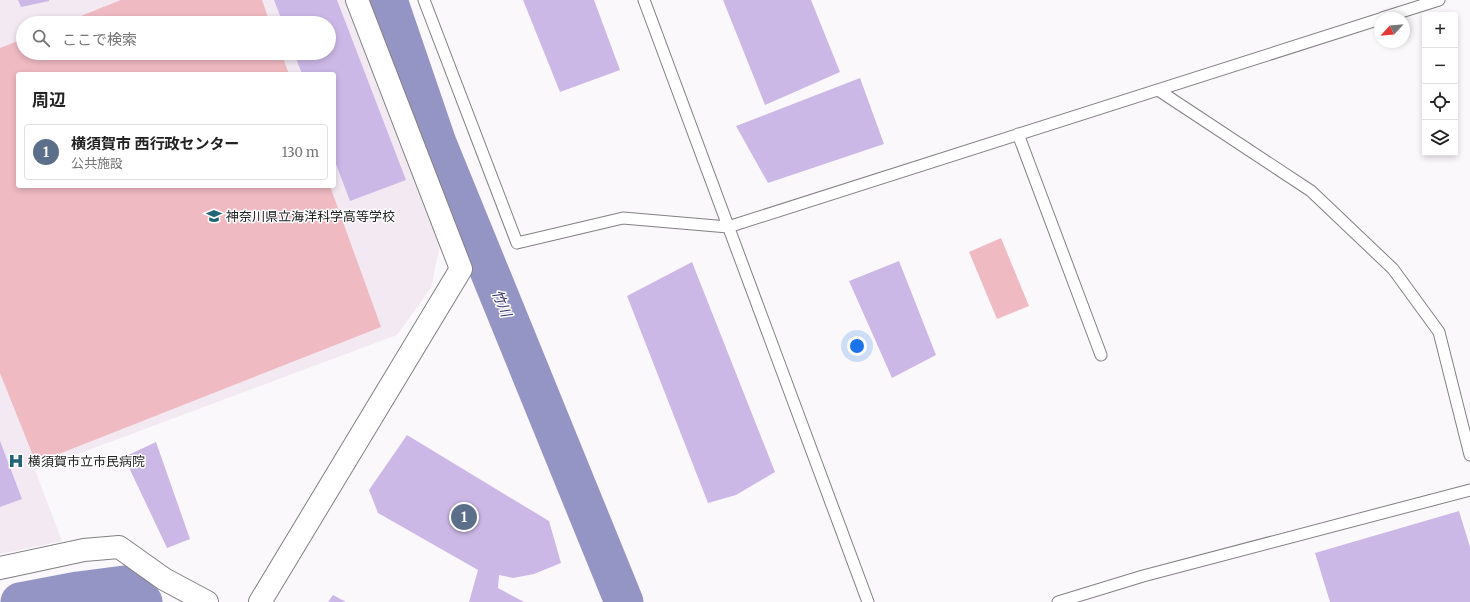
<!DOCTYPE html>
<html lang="ja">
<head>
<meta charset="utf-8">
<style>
	:root { --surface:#fff; --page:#f2f2f2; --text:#222; --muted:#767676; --line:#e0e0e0; --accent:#216577 }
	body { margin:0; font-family:Merriweather,"Noto Sans JP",serif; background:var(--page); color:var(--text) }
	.controls { position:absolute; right:12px; top:12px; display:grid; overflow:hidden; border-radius:4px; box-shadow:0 2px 6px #0003 }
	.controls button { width:36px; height:36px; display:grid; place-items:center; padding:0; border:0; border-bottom:1px solid var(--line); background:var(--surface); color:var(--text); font:20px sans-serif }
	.compass { position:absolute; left:1374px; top:12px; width:36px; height:36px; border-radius:50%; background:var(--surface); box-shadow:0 2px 6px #0003; rotate:244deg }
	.you { position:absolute; left:857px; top:346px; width:14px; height:14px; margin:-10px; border:3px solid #fff; border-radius:50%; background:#1a73e8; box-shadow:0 0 0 6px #1a73e833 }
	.badge { display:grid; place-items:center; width:26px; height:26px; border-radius:50%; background:var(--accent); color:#fff; font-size:13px; font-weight:700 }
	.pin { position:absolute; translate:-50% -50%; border:2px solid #fff; box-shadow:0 1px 4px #0006 }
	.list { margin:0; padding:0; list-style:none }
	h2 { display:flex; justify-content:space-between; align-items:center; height:52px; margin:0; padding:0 16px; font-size:17px }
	h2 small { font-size:13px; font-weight:400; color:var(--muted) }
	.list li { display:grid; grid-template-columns:26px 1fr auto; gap:12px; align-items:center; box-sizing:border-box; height:56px; margin:0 8px 8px; padding:0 8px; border:1px solid var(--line); border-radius:4px }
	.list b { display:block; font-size:15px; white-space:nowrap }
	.list p { margin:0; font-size:13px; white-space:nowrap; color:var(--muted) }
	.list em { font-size:13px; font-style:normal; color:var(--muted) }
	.icon { flex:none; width:22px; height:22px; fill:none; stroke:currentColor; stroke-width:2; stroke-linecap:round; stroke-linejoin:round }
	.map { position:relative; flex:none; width:1470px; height:602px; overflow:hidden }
	.search { position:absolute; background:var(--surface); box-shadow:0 2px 6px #0003; left:16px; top:16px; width:320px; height:44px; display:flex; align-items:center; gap:10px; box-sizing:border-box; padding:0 14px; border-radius:22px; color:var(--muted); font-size:15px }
	.panel { position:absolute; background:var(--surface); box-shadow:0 2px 6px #0003; left:16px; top:72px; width:320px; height:116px; border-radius:4px }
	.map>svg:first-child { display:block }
</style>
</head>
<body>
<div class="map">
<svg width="1470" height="602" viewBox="0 0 1470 602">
	<rect width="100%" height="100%" fill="#fbf8fb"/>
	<!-- built -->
	<path fill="#f2e9f2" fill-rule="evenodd" d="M0,0H345L440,246L431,288L397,335L35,470L62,541L0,554ZM23,23H329V53H23ZM18,74H334V186H18Z"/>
	<!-- green -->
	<path fill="#f0bac2" d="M121,0H262L270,23H63Z
		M23,39V53H281L289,74H18V186H330L381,327L36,463L0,373V48Z
		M1001,238L1029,306L997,319L969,252Z"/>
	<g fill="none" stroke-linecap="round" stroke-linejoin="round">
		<!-- river -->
		<path stroke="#9495c5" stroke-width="39" d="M388,0L437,143L624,602
			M20,602L78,591L124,585L143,602"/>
	</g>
	<!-- building -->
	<path fill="#ccb8e7" d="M18,0H49V1L21,7Z
		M274,0H337L406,180L350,201L334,159V74H302L294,53H329V23H283Z
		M523,0H594L620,70L560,92Z
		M723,0H811L840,72L765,105Z
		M860,78L884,144L768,183L736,126Z
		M899,261L936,355L892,378L849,281Z
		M692,262L775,472L736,495L708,503L627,296Z
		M407,435L549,521L561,563L534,574L513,578L499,575L498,588L524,602H469L478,570L378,513L369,490Z
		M0,441L22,499L0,507Z
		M156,442L190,539L167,548L124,457Z
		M1459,511L1470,547V602H1330L1315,553Z
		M333,595L346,602H328Z"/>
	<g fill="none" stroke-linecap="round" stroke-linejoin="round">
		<!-- lane casing -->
		<g stroke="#838183" stroke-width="13">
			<path id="lane" d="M424,0L517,243L623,218L728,227L1380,19
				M644,0L868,602
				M1382,18L1439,0
				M1158,90L1311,191L1393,269L1439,332L1470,455
				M1018,134L1101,355
				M1058,602L1143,576L1470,490"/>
		</g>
		<!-- street casing -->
		<g stroke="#838183" stroke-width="24">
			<path id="street" d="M0,568L84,550L119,547L164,579L207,602
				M260,602L461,269L357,0"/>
		</g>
		<!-- lane -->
		<use href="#lane" stroke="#fff" stroke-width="11"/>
		<!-- street -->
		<use href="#street" stroke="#fff" stroke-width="22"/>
	</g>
	<!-- icons -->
	<defs>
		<g id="school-bare" transform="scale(1.2)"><path d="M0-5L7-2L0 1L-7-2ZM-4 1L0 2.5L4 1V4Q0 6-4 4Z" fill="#216577" stroke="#fff" stroke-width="2.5" paint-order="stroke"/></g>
		<g id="hospital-bare" transform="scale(1.2)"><path d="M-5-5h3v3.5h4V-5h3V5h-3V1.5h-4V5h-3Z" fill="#216577" stroke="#fff" stroke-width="2.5" paint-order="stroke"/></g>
	</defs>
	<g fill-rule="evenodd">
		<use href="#school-bare" x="214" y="216"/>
		<use href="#hospital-bare" x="16" y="461"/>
	</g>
	<g text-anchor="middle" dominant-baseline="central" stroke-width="3" stroke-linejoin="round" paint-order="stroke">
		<!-- poi labels -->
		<g font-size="13" fill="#222122" stroke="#fff" text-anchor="start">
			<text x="226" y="216">神奈川県立海洋科学高等学校</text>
			<text x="28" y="461">横須賀市立市民病院</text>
		</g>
		<!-- water labels -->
		<g font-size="14" font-style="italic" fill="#35316d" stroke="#fff">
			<text transform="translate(502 303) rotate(68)">竹川</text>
		</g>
	</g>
</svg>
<div class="controls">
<button>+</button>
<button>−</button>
<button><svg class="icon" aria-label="locate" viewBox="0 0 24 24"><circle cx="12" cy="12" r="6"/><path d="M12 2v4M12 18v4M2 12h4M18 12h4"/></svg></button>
<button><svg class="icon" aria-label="layers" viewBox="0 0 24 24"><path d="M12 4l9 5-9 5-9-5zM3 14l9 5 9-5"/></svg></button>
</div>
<svg class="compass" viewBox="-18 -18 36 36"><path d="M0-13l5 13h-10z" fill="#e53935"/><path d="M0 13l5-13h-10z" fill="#767676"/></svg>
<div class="you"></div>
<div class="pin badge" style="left:464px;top:517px;background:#5c6f8a">1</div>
<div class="search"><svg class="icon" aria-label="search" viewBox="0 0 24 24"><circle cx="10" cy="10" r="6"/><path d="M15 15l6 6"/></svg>ここで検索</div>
<section class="panel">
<h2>周辺<small></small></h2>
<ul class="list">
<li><span class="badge" style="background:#5c6f8a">1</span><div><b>横須賀市 西行政センター</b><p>公共施設</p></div><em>130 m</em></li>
</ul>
</section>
</div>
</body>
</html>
